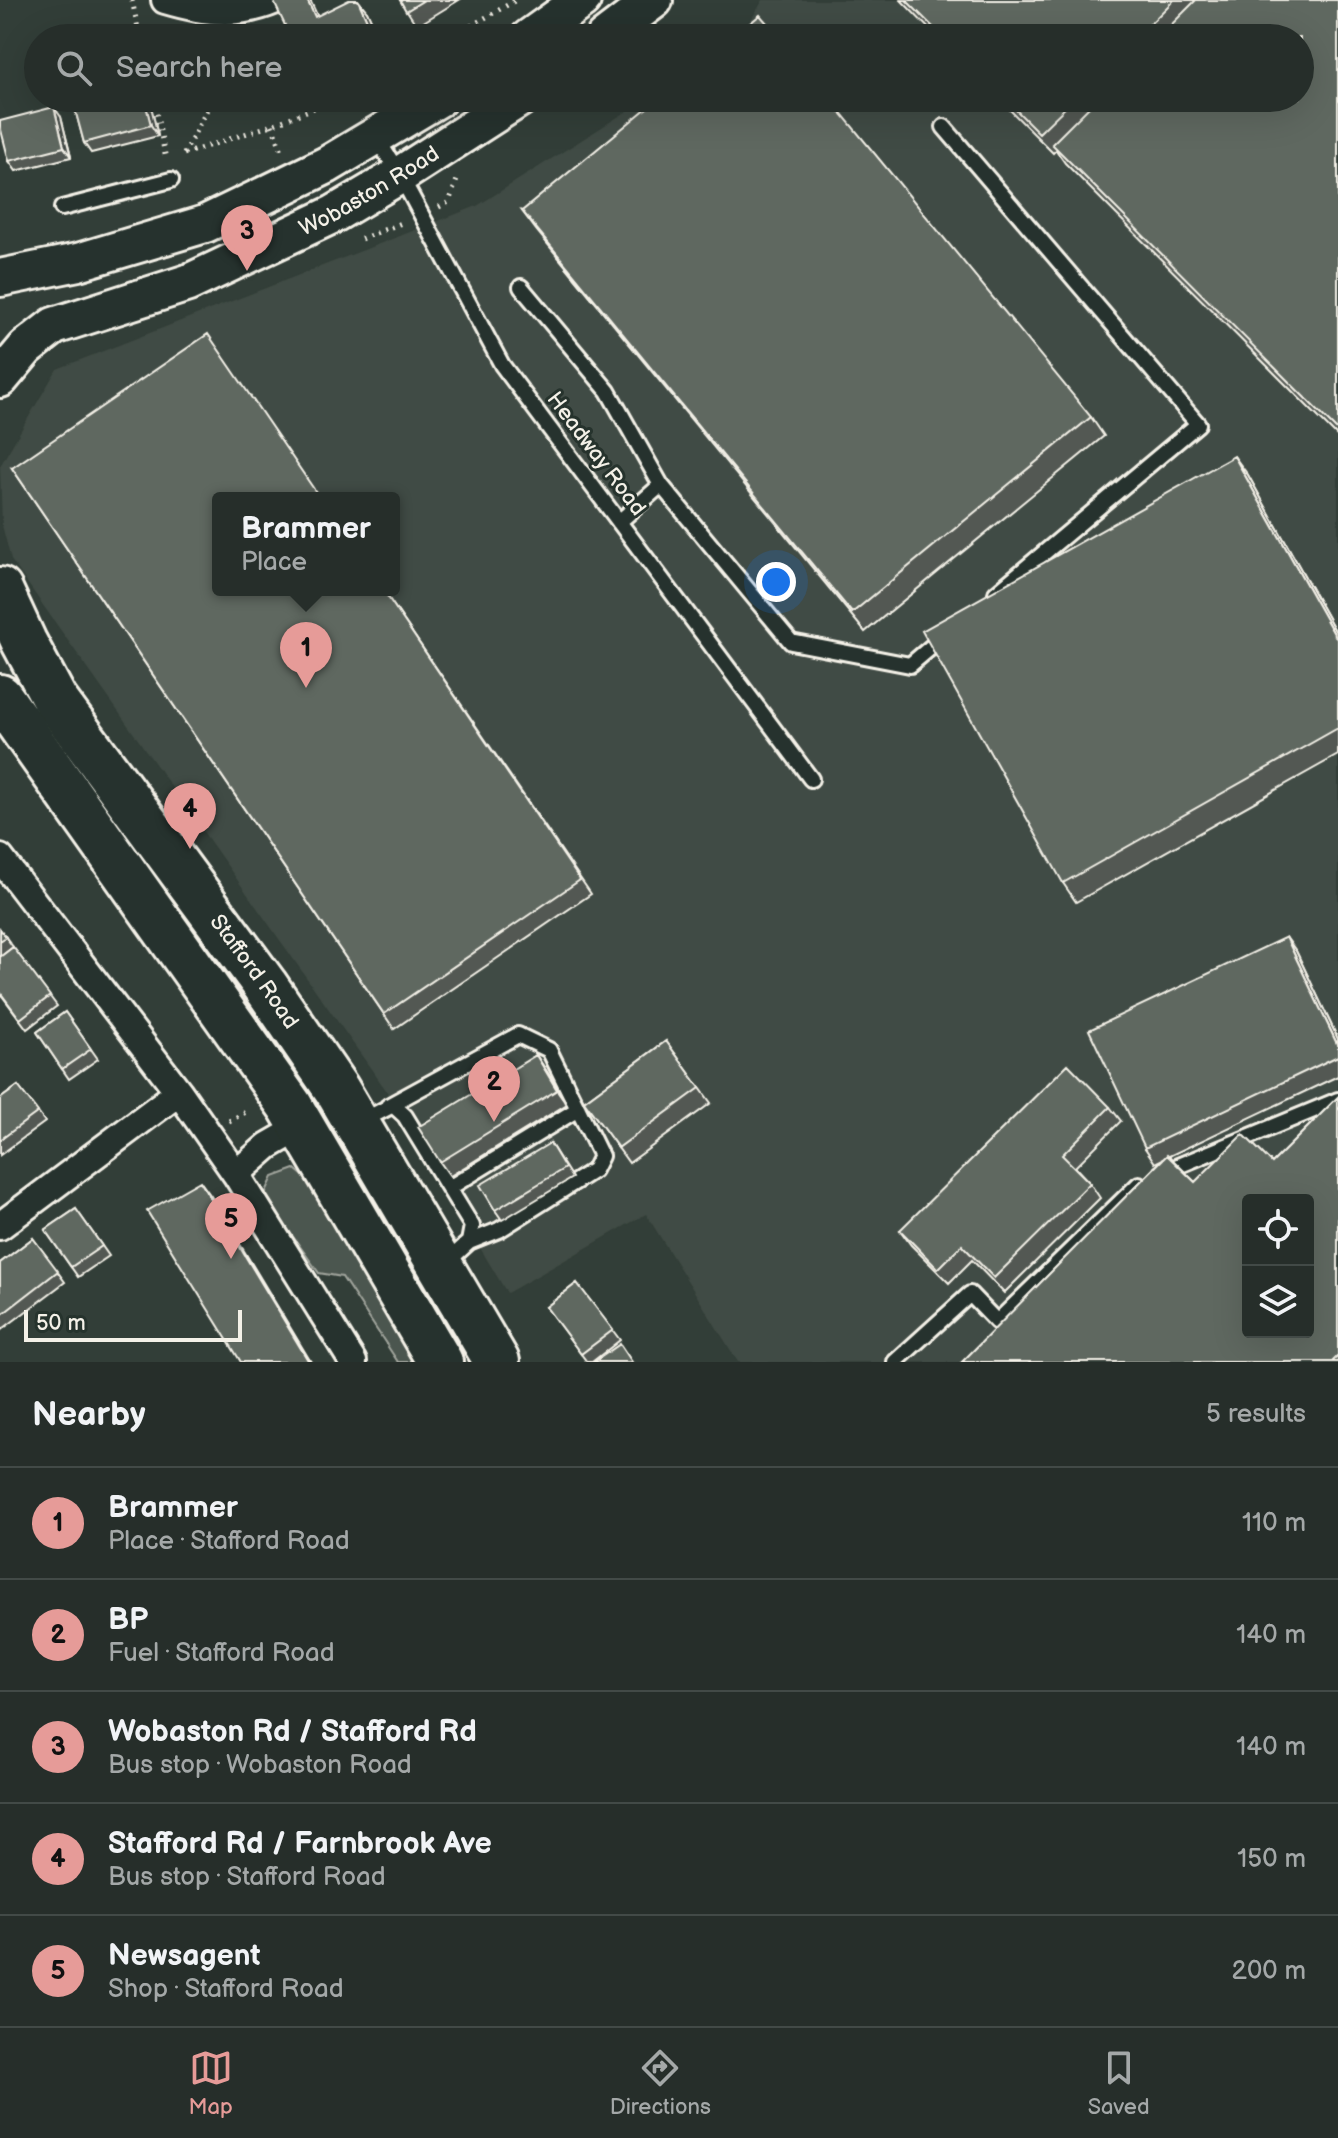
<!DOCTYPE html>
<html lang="en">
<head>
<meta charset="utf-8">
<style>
	:root { --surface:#262e2a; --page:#323a36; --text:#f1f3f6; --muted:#a4a8a8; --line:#424a47; --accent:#e69b98 }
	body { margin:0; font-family:"Balsamiq Sans",sans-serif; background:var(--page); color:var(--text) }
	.controls { position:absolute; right:24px; bottom:24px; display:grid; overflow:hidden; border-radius:8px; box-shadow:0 8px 32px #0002 }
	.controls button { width:72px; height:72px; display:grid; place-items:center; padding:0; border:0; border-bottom:2px solid var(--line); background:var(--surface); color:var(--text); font:40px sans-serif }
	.scale { position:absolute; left:24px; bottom:20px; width:218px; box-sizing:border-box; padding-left:8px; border:4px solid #f4f1e8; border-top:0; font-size:22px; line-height:28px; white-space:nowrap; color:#f4f1e8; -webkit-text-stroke:6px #26332d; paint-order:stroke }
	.you { position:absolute; left:776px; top:582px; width:28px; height:28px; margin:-20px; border:6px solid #fff; border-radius:50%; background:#1a73e8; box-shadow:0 0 0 12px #1a73e833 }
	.badge { display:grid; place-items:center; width:52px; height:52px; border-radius:50%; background:var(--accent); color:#111; font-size:26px; font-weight:700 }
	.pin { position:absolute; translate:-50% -66px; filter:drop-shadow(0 2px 4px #0008) }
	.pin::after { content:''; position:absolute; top:42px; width:28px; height:24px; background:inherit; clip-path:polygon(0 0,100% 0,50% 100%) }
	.popup { position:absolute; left:212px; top:492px; width:188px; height:104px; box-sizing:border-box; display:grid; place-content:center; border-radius:8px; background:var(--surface); filter:drop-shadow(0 2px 6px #0005); font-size:26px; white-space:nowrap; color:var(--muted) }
	.popup b { font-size:30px; color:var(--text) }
	.popup::after { content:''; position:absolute; left:50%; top:100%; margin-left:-16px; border:16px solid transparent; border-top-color:var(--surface) }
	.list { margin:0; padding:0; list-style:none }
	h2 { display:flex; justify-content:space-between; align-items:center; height:104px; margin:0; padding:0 32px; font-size:34px }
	h2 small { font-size:26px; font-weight:400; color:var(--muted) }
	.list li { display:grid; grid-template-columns:52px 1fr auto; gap:24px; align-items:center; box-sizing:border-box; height:112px; padding:0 32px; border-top:2px solid var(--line) }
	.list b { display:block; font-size:30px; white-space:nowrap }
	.list p { margin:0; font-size:26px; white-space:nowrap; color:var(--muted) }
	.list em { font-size:26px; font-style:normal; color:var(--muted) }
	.icon { flex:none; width:44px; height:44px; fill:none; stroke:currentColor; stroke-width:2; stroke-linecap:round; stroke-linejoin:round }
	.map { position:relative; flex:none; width:1338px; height:1362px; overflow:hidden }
	.search { position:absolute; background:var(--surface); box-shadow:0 8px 32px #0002; left:24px; right:24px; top:24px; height:88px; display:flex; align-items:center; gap:20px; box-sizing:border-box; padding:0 28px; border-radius:44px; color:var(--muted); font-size:30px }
	.sheet { height:664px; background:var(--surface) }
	nav { display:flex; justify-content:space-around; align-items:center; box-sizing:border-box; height:112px; border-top:2px solid var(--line); background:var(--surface); font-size:22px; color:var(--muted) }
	nav a { display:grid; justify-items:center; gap:4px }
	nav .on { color:var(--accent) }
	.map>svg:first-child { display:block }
</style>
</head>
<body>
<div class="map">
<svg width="1338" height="1362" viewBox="0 0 1338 1362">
	<rect width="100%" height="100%" fill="#323e38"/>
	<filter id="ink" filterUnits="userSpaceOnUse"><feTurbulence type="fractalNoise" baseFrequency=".0125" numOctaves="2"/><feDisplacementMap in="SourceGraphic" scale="16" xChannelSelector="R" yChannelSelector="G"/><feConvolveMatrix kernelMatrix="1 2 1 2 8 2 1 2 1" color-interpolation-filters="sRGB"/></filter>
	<g filter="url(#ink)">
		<!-- built -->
		<path fill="#404b44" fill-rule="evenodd" d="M763,0H1338V1362H738L646,1214L507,1293L386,1090L11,560L2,525L0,466L57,369L477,206L648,98H1300V38H740ZM218,498H394V590H218ZM1248,1200H1308V1332H1248Z"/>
		<!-- green -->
		<path fill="#4c564f" stroke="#a0a49c" stroke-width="2" d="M295,1169L317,1188L420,1362H398L342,1277L319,1273L264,1196L273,1177Z"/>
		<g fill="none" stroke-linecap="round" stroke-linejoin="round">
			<!-- lane casing -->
			<g stroke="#f4f1e8" stroke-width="20">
				<path id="lane" d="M944,127L1198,424L996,593
					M375,136L400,175L502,365L811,779
					M62,208L171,180
					M521,287L608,391L661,485
					M619,522L661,485L791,642L910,665L943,637
					M388,1106L518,1035L549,1050L601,1156L594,1170L499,1230L469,1242
					M362,1121L393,1105L405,1116L472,1226L469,1242L446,1263
					M1161,1173L1338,1100
					M449,1188L578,1109
					M895,1362L970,1294L997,1322L1139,1184"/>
			</g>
			<!-- street casing -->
			<g stroke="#f4f1e8" stroke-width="32">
				<path id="street" d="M165,0C206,12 236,17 276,0
					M0,858L179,1092L236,1174L353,1362
					M236,1174L268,1146L301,1127
					M0,1226L179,1092"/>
			</g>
			<!-- secondary casing -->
			<g stroke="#f4f1e8" stroke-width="42">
				<g id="secondary">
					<path d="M529,38L582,0"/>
					<path d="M604,38L654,0"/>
					<path d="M0,278L78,262L205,224L327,165L439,98"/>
					<path id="s1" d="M0,379L26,348L54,326L188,283L334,214L400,175L520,98"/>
				</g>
			</g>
			<!-- highway casing -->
			<g stroke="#f4f1e8" stroke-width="50">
				<g id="highway">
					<path id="s2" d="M0,590L24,642L55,700L265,985L337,1090L497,1362"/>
					<path d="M0,697L290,1106L440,1362"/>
				</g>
			</g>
			<!-- path -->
			<path stroke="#f4f1e8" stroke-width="5" stroke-dasharray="2 6" stroke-linecap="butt" d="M132,0L140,38
				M450,38L516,0
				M153,98L166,159
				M272,125L282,151
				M184,154L272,125L339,98
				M184,154L213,98
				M439,207L449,202L458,177
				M361,239L404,222
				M229,1121L246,1112"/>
			<!-- lane -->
			<use href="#lane" stroke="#26332d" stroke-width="14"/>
			<!-- street -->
			<use href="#street" stroke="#26332d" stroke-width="26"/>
			<!-- secondary -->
			<use href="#secondary" stroke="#26332d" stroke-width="36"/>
			<!-- highway -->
			<use href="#highway" stroke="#26332d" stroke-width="44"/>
		</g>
		<!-- wall -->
		<path fill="#525953" stroke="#f4f1e8" stroke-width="2" d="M400,0H459L417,26Z
			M901,0H1338V437L1065,163L1056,150L1053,153L998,98H1300V38H938Z
			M367,11L379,38H291L318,16Z
			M72,98H149L158,136L91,153L84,143Z
			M61,117L71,157L16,171L9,161Z
			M522,211L1091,417L1104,436L865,632L536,230Z
			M12,468L383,590L591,894L394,1029Z
			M1248,475L1338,636V755L1076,902L1063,883Z
			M0,929L13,947L0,957Z
			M13,947L57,1006L27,1029L0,993Z
			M1296,951L1338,1039V1076L1169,1156L1195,1182L1272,1163L1338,1097V1362H962L1163,1159L1155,1163L1145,1148Z
			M65,1012L98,1059L69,1079L37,1032Z
			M666,1041L711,1103L629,1163L584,1101Z
			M536,1055L567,1104L450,1176L440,1162Z
			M18,1086L45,1122L0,1155V1099Z
			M1110,1107L1121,1121L1075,1167L1090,1183L1100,1198L1004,1293L972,1260L949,1283L911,1245L900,1230Z
			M550,1143L572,1178L502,1220L495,1210Z
			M76,1209L109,1256L78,1277L45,1230Z
			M33,1238L65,1282L0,1331V1263Z
			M577,1283L620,1340L592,1362H587L546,1307Z"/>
		<!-- shaded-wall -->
		<path fill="#424944" stroke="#f4f1e8" stroke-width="2" d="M307,0H310L325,32L315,17Z
			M358,0L367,11L379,38H376L372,32Z
			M144,98H149L158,136L151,125Z
			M54,107L61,117L71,157L64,147Z
			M1234,456L1248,475L1338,636V641Z
			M1286,937L1296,951L1338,1039V1046Z
			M536,1055L546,1070L567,1104L557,1090Z
			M200,1181L211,1196L311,1362H309Z"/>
		<!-- building -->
		<path fill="#5f6861" stroke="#f4f1e8" stroke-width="2" fill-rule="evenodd" d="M273,0H307L315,17L349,0H358L372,32L360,38H291Z
			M400,0H424L406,11Z
			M906,0H1174L1136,38H944Z
			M1196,0H1338V431L1052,144L1098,98H1300V38H1158Z
			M760,15L780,38H732Z
			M72,98H144L151,125L84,143Z
			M659,98H829L1091,417L852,613L522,211Z
			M1004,98H1075L1039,133Z
			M54,107L64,147L9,161L0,126V121Z
			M208,334L320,498H218V590H383L580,880L384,1014L12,468Z
			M1234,456L1338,641V728L1063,883L922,631Z
			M0,929L6,937L0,941Z
			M1286,937L1338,1046V1056L1145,1148L1089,1030Z
			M13,947L50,996L20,1019L0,992V957Z
			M65,1012L91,1049L62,1069L37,1032Z
			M666,1041L700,1088L618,1148L584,1101Z
			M536,1055L557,1090L440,1162L418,1127Z
			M1068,1064L1110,1107L1062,1155L1090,1183L994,1278L962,1245L938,1269L900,1230Z
			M18,1086L38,1112L0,1140V1099Z
			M1338,1097V1356L1332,1362H962L1167,1155L1195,1182L1243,1134L1272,1163ZM1248,1200H1308V1332H1248Z
			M550,1143L565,1168L495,1210L480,1185Z
			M200,1181L309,1362H241L147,1211Z
			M76,1209L102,1246L71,1267L45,1230Z
			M33,1238L58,1271L0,1316V1263Z
			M577,1283L613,1330L581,1354L546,1307Z
			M620,1344L632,1362H594Z"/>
	</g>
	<g text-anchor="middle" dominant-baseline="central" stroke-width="6" stroke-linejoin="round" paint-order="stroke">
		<!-- street labels -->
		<g font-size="22" fill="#f4f1e8" stroke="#26332d">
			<text stroke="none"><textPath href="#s1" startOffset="420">Wobaston Road</textPath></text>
			<text transform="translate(596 454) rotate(53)">Headway Road</text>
			<text stroke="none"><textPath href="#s2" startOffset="460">Stafford Road</textPath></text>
		</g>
	</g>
</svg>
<div class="controls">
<button><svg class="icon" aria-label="locate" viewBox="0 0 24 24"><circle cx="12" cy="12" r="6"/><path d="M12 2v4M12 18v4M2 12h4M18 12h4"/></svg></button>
<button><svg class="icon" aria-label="layers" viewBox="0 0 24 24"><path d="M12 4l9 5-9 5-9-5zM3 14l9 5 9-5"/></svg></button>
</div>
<div class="scale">50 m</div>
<div class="you"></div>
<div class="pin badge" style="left:306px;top:688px">1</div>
<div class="popup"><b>Brammer</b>Place</div>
<div class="pin badge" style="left:494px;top:1122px">2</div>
<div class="pin badge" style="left:247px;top:271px">3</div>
<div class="pin badge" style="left:190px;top:849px">4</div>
<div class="pin badge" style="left:231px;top:1259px">5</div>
<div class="search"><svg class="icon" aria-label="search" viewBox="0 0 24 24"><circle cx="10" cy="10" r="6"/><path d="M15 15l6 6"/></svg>Search here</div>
</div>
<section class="sheet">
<h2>Nearby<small>5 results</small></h2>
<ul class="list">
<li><span class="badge">1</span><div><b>Brammer</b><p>Place · Stafford Road</p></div><em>110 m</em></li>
<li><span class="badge">2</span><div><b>BP</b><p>Fuel · Stafford Road</p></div><em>140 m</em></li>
<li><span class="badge">3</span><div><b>Wobaston Rd / Stafford Rd</b><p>Bus stop · Wobaston Road</p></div><em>140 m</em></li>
<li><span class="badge">4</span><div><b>Stafford Rd / Farnbrook Ave</b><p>Bus stop · Stafford Road</p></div><em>150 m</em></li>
<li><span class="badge">5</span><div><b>Newsagent</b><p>Shop · Stafford Road</p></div><em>200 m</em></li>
</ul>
</section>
<nav>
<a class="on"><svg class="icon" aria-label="map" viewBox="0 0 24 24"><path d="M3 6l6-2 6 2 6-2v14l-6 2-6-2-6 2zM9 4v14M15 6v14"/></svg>Map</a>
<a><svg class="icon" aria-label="directions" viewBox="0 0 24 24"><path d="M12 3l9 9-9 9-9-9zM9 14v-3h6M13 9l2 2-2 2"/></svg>Directions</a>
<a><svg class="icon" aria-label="saved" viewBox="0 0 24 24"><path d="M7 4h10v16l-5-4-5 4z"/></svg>Saved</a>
</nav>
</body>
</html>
